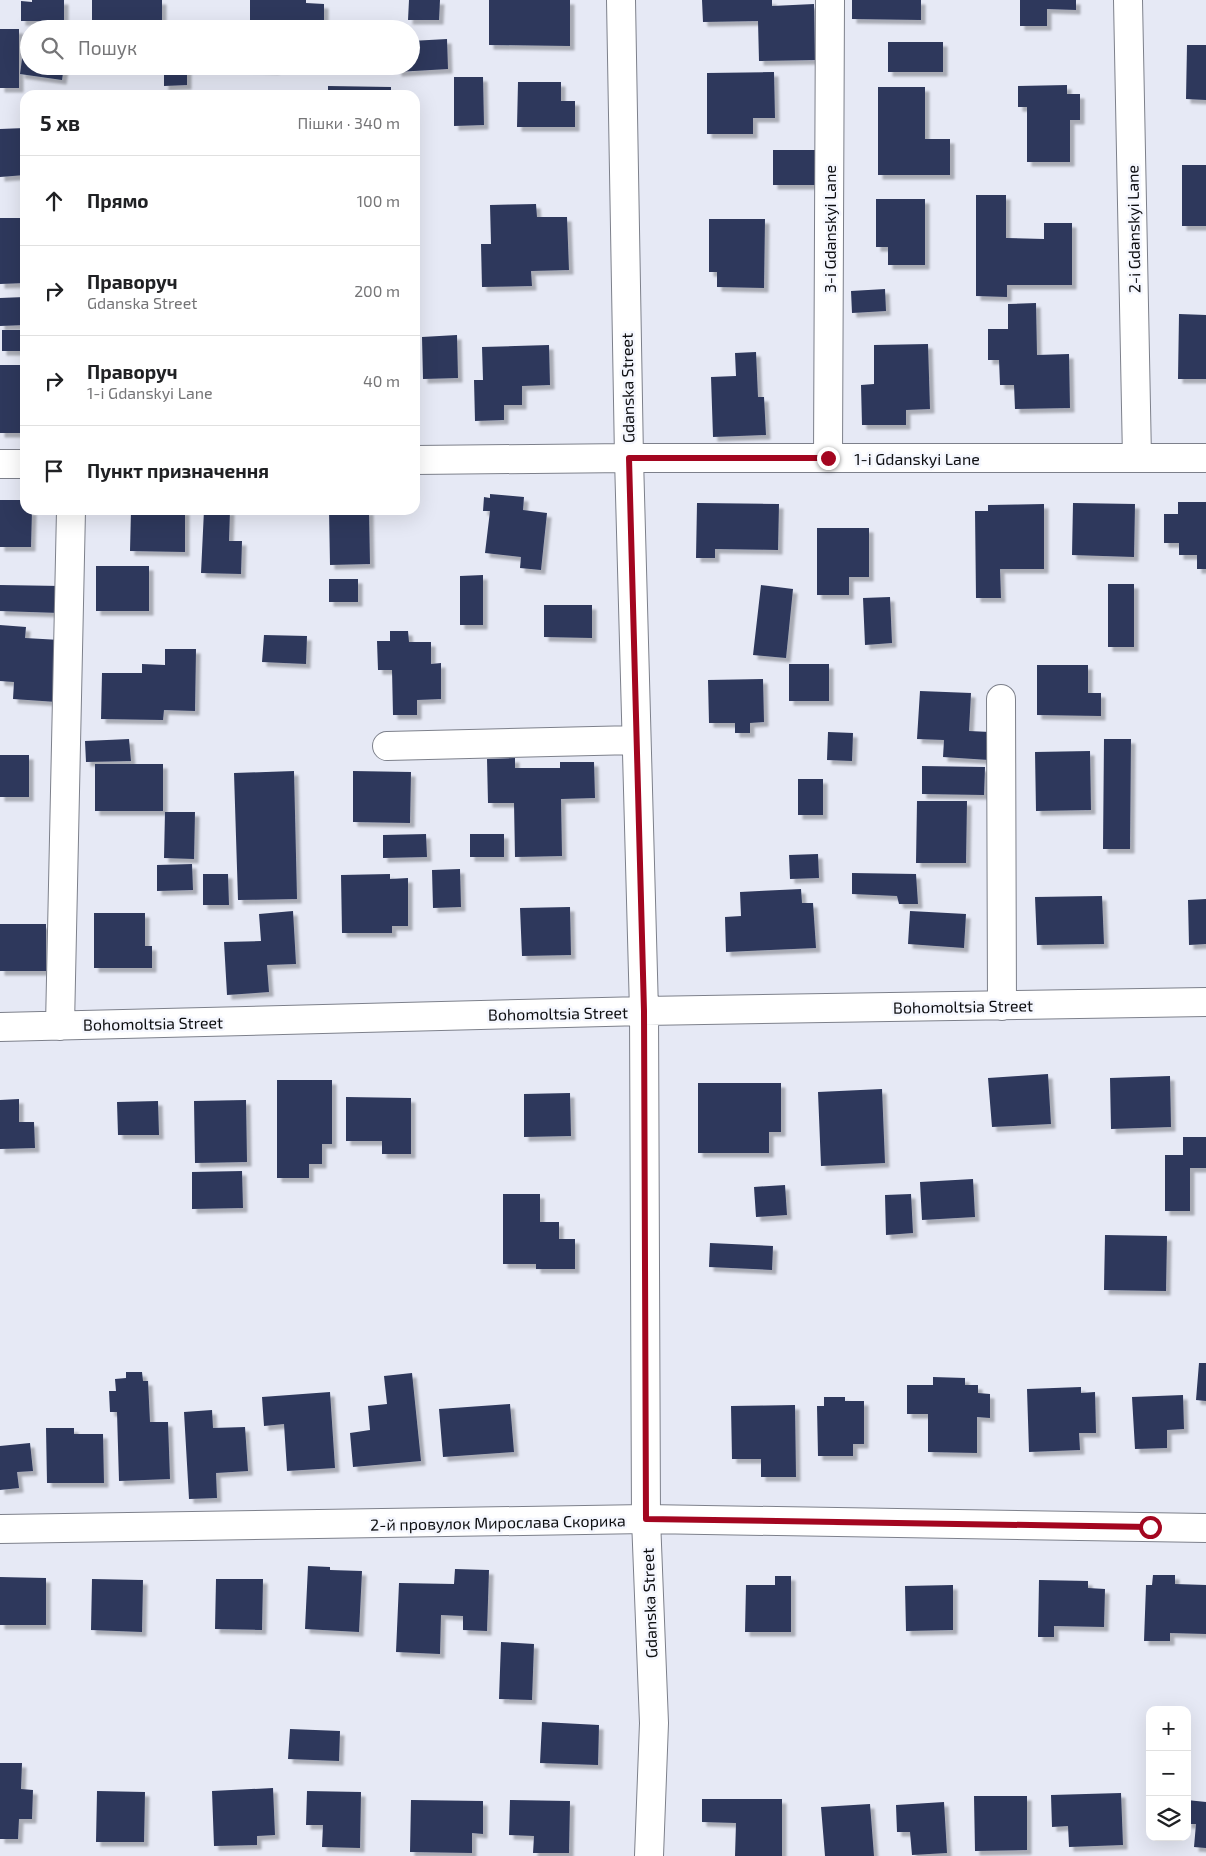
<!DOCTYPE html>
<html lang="uk">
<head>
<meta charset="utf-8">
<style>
	:root { --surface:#fff; --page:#f2f2f2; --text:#202124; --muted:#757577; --line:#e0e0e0 }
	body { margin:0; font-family:"Exo 2",sans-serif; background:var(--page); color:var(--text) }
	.controls { position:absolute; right:15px; bottom:15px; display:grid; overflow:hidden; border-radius:10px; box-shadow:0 5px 20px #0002 }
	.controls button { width:45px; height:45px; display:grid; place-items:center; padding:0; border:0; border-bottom:1px solid var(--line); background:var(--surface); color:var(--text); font:25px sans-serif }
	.stop { position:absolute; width:15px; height:15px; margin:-11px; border:4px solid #a30620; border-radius:50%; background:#fff }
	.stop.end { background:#a30620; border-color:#fff; box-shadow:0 1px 5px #0008 }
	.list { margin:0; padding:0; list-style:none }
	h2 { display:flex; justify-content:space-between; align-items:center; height:65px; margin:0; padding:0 20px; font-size:21px }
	h2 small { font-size:16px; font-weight:400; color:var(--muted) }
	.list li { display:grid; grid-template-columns:32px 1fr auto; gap:15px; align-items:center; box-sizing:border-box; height:90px; padding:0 20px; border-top:1px solid var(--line) }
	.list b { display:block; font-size:19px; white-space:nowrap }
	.list p { margin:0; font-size:16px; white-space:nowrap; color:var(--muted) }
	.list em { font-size:16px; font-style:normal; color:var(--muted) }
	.icon { flex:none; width:28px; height:28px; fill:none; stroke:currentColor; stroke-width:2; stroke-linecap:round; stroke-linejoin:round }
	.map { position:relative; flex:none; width:1206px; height:1856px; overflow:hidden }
	.search { position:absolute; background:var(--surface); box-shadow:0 5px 20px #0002; left:20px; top:20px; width:400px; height:55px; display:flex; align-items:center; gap:12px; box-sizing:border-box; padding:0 18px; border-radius:28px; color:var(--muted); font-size:19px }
	.panel { position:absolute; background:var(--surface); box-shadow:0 5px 20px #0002; left:20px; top:90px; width:400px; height:425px; border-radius:15px }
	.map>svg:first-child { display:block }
</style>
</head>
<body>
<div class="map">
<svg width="1206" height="1856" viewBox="0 0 1206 1856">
	<defs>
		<filter id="shadow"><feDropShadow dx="4.5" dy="4.5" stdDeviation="1" flood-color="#0004"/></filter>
	</defs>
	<rect width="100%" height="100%" fill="#e6e9f5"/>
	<!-- building -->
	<path fill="#2e385c" filter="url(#shadow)" d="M32,0H64V21H21V1L32,2Z
		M92,0H162V26L92,27Z
		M250,0H306V3L324,4V29H278V23L250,22Z
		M409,0H440L439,20H408Z
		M489,0H570V46L489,45Z
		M702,0H772V6L814,4L815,60L759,61L758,21L703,22Z
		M852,0H921V20L852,19Z
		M1020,0H1076V10L1047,9V26H1020Z
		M0,29H19V88H0Z
		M447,39L448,69L397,72V66H411V41Z
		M888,42H943V72H888Z
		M24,44L29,45V66H64L62,80L20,74Z
		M1187,45H1206V100L1186,99Z
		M164,66H187V85L164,86Z
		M241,66H275V70L241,68Z
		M774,72L775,118H753V134H707V73Z
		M454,77H483L484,125L454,126Z
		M518,82H561V101H575V127H517Z
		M1067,85V94H1080V120H1070V162H1027V107H1018V86Z
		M328,86L391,87V95H328Z
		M878,87H925V139H950V175H878Z
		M25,128V175L0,177V129Z
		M773,150H816V185H773Z
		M1182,165H1206V226H1182Z
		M976,195H1006V238L1044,239V223H1072V285H1007V297L976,296Z
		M876,199H925V265H888V247H876Z
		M536,204L537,217H567L569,270L531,271L532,286L482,287L481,244H491L490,205Z
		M0,218H25V283L0,284Z
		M709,219H765L764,288L717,287V272H709Z
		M885,289L886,311L852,313L851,291Z
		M25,297V325L0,326V298Z
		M1036,303L1037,355L1069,354L1070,408L1015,409L1014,385H1000L999,360H988V329H1008V304Z
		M1179,314L1206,315V379H1178Z
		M2,330H25V351H2Z
		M457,335L458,378L423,379L422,337Z
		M928,344L930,409L906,410V425H862L861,385L874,384V345Z
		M549,345L550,385L522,386V405H504V420L475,421L474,380H483L482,347Z
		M756,352L758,397H764L766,435L713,437L711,377L736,376L735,353Z
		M0,365H20L21,378H25V433H0Z
		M490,494L524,497L523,510L547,513L541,570L520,568L521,557L485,553L490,511H483L484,497L490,498Z
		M0,500H25V510H32L31,547H0Z
		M1178,502H1206V569H1197V555H1179V543H1164V514H1178Z
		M697,503L779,504L778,550L715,549V558H696Z
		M1073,503L1135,504L1134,557L1072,555Z
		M1044,504V569H1000L1001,598H976L975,511H988V505Z
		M131,510H185V552L130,551Z
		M204,510H230L229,541H242L241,574L201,573Z
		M329,510H369L370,564L330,565Z
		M817,528H869V577H849V595H817Z
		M96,566H149V611H96Z
		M483,575V625H460V576Z
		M329,579H358V602H329Z
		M1108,584H1134V647H1108Z
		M0,585L61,586L60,613L0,611Z
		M761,585L793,589L786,658L753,655Z
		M890,597L892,643L865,645L863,598Z
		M544,605H592V638L544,637Z
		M0,625L26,627L25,638L60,640L57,702L13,699L14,682L0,681Z
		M390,631H408L409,642H431V664L441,663V699L417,700V715H393L392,670H378L377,641H390Z
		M264,635L307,636L306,664L262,662Z
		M165,649H196L195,711L164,710L163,720L101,719L102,673H142V664L165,665Z
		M789,664H829V701H789Z
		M1037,665H1088V693H1101V716L1037,715Z
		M763,679L764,722L750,723V733H735V723H709L708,680Z
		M920,691L971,693L969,731L990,732L989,760L943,757L944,740L917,739Z
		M828,732L853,733L852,761L827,760Z
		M129,739L131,761L86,762L85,741Z
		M1104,739H1131L1130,849H1103Z
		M1090,751L1091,810L1036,811L1035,752Z
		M0,755H29V797H0Z
		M515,758V768H560V762H594L595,798L561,799L562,856L515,857L514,803H488L487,759Z
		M95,764H163V811H95Z
		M922,766L985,767L984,795L922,794Z
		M294,771L297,899L238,900L234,773Z
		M353,771L411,772L410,823L353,822Z
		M798,779H823V815H798Z
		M917,801H967L966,863H916Z
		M165,812H195L194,859L164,858Z
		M426,834L427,857L383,858V835Z
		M470,834H504V857H470Z
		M818,854L819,878L790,879L789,855Z
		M192,864L193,890L157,891V865Z
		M460,869L461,907L433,908L432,870Z
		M852,873L916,874L918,904H899L897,896L852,894Z
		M203,874H228L229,905H203Z
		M390,874V879L408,878V926H392V933H342L341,875Z
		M801,889L802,903H813L816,948L726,952L725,917L741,916L740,892Z
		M1102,896L1104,944L1037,945L1035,897Z
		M1206,899V944L1189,945L1188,900Z
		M570,907L571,955L522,956L520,908Z
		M293,911L296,964L267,965L269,992L227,995L224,942L261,941L259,914Z
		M910,911L966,914L964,948L908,944Z
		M94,913H145V946H152V968H94Z
		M0,924H46V971H0Z
		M1048,1074L1051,1124L992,1127L988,1078Z
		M1170,1076L1171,1127L1111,1129L1110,1078Z
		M277,1080H332V1144H322V1164H309V1178H277Z
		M698,1083H781V1132H769V1153H698Z
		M882,1089L885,1163L821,1166L818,1092Z
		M570,1093L571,1136L524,1137V1094Z
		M346,1097L411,1098V1154H382V1141H346Z
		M19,1099V1122H34L35,1148L0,1149V1100Z
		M246,1100L247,1162L195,1163L194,1101Z
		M158,1101L159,1135H118L117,1102Z
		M1183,1137H1206V1168H1190V1211H1165V1155H1183Z
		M242,1171L243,1208L192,1209V1172Z
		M973,1179L975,1217L922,1220L920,1182Z
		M785,1185L787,1215L756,1217L754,1187Z
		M503,1194H540V1222H559V1239H575V1269H536V1264H503Z
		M911,1194L913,1233L886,1235L885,1195Z
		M1105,1235L1167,1236L1166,1291L1104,1290Z
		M710,1243L773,1246L772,1270L709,1267Z
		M1199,1363H1206V1401L1196,1400Z
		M126,1372H142L143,1381H148L150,1422H168L170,1479L119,1481L117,1412H110L109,1391H116L115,1379L126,1378Z
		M412,1373L421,1461L353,1467L350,1433L370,1430L368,1406L387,1404L384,1376Z
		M933,1377L965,1378V1385H978V1393L990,1394V1418L977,1417V1453L928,1452V1414H907V1385H933Z
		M1081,1387V1393L1095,1392L1096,1433H1079L1080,1450L1029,1452L1027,1389Z
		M330,1392L335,1468L287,1471L284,1424L264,1426L262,1397Z
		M1183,1395L1184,1429L1167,1430V1448L1135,1449L1132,1397Z
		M824,1397H845V1401H864V1444H853V1456H818L817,1406H824Z
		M510,1404L514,1452L443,1457L439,1409Z
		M795,1405L796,1477H761V1459H732L731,1406Z
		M212,1410L213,1428L245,1427L248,1471L216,1473L217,1498L189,1499L184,1412Z
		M46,1428H74V1434H103L104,1483H47Z
		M30,1443L33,1471L17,1472L19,1488L0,1490V1446Z
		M308,1566L330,1567V1570L362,1571L359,1632L305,1629Z
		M455,1569L489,1570L487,1631L463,1630V1616L441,1615L440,1654L396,1652L399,1583L454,1584Z
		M1153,1575H1175V1584L1206,1585V1634L1170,1633V1641H1144L1146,1585H1152Z
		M775,1576H791V1632H745L746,1585H775Z
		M0,1577L46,1578V1625H0Z
		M92,1579L143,1580L142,1632L91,1630Z
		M216,1579H263L262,1630L215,1629Z
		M1039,1580L1088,1581V1588L1105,1589L1104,1627L1054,1626V1637H1038Z
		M953,1585V1630L906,1631L905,1586Z
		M501,1642L534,1644L532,1700L499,1699Z
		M542,1722L599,1725L598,1765L540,1763Z
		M290,1729L340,1731L339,1761L288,1759Z
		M0,1763H22L21,1789L33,1790L32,1819H19L18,1839H0Z
		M273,1788L275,1835L257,1836V1845L214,1846L212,1791Z
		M97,1791L145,1792L144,1842H96Z
		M307,1791L361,1792L360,1848L322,1847L323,1825H306Z
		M1121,1793L1123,1845L1069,1847L1068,1826L1052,1827L1051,1795Z
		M974,1796H1027V1850L975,1851Z
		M702,1799H782V1856H735L736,1823L702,1822Z
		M411,1800L483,1801V1834L472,1833V1853L410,1852Z
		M510,1800L570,1801L569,1853H533L534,1836L509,1835Z
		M1187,1800L1206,1802V1848L1194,1847L1196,1824H1187Z
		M944,1802L947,1853L912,1855L910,1832H897L896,1805Z
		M870,1804L874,1856H825L821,1807Z"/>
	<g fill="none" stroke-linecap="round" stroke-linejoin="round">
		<!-- minor casing -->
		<g stroke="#7d808b" stroke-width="30">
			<path id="minor" d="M621,0L629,458L644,1011L646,1519L654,1723L649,1856
				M1128,0L1137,458
				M828,458L830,0
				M415,460L629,458H1206
				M0,464H25
				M1001,699L1002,1006
				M387,746L636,740
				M60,1026L71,510
				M0,1027L644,1011L1206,1002
				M0,1529L646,1519L1206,1528"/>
		</g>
		<!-- minor -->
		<use href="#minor" stroke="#fff" stroke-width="28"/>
	</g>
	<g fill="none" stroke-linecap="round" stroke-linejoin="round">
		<!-- route -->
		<path stroke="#a30620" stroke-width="6" d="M828,458H629L644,1011L646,1519L1150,1527"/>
	</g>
	<g text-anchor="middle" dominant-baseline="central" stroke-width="5" stroke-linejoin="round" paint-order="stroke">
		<!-- street labels -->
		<g font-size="16" fill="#0d0e11" stroke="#f5f7fe">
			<text transform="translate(829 229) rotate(-90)">3-i Gdanskyi Lane</text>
			<text transform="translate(1133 229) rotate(-91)">2-i Gdanskyi Lane</text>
			<text transform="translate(627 388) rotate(-91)">Gdanska Street</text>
			<text x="917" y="458">1-i Gdanskyi Lane</text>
			<text transform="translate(963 1006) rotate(-1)">Bohomoltsia Street</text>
			<text transform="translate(558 1013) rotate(-1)">Bohomoltsia Street</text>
			<text transform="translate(153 1023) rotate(-1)">Bohomoltsia Street</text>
			<text transform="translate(498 1522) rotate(-1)">2-й провулок Мирослава Скорика</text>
			<text transform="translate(649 1603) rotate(-92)">Gdanska Street</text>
		</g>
	</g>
</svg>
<div class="controls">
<button>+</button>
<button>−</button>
<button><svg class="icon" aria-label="layers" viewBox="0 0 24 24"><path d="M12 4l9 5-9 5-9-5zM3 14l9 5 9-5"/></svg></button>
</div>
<div class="stop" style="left:1150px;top:1527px"></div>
<div class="stop end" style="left:828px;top:458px"></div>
<div class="search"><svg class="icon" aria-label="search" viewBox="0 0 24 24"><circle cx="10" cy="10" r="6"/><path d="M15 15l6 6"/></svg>Пошук</div>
<section class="panel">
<h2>5 хв<small>Пішки · 340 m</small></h2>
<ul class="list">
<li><svg class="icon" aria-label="ahead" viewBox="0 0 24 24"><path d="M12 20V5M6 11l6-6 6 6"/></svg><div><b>Прямо</b></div><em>100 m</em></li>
<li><svg class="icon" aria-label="right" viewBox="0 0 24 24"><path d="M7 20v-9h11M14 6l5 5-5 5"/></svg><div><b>Праворуч</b><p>Gdanska Street</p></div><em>200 m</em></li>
<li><svg class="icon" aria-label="right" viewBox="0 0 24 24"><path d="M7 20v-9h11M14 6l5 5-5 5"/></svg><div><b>Праворуч</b><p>1-i Gdanskyi Lane</p></div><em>40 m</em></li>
<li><svg class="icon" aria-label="arrive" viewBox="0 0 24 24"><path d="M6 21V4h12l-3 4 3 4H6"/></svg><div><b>Пункт призначення</b></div></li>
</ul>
</section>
</div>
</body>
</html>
